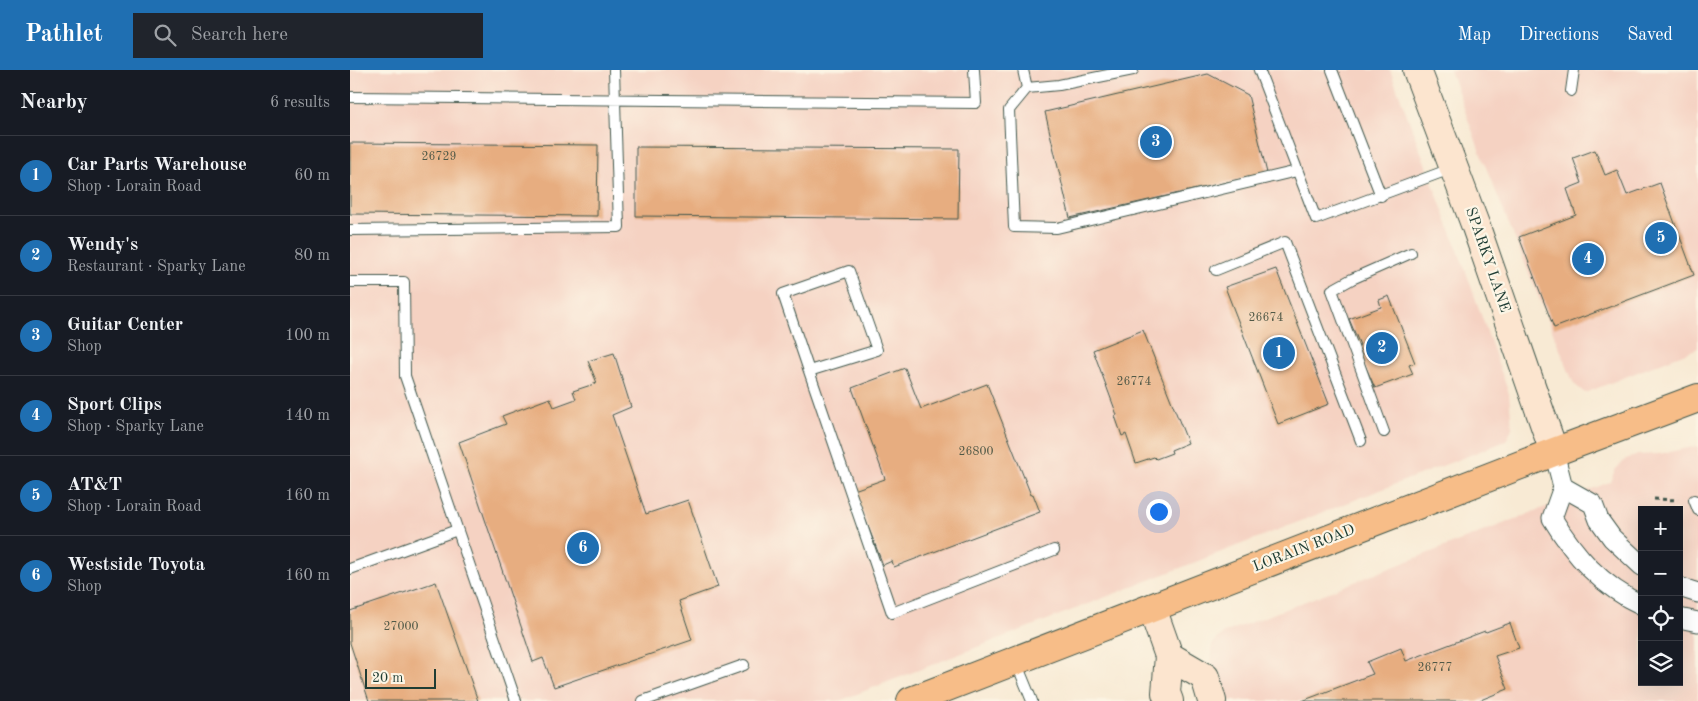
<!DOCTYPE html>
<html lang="en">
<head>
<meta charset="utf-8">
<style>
	:root { --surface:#171b24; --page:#20242c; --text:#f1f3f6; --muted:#9ea1a6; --line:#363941; --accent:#1f6fb2 }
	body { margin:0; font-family:"Old Standard TT",serif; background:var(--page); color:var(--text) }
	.controls { position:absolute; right:15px; bottom:15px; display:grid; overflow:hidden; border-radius:0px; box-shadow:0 5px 20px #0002 }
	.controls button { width:45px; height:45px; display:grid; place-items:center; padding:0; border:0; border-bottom:1px solid var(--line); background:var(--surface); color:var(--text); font:25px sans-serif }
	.scale { position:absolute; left:15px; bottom:12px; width:71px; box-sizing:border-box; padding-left:5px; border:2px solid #1f3d34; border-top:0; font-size:14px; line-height:18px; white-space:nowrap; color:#1f3d34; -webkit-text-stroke:4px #fcf5e5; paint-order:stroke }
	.you { position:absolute; left:808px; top:441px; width:18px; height:18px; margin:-12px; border:4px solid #fff; border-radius:50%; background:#1a73e8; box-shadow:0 0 0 8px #1a73e833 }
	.badge { display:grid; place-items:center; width:32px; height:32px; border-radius:50%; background:var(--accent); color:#fff; font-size:16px; font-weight:700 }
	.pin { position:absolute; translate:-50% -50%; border:2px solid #fff; box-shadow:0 1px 5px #0006 }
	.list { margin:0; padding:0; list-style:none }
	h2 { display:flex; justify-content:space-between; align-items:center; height:65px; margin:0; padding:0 20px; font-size:21px }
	h2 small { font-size:16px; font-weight:400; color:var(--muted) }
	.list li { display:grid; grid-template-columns:32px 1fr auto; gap:15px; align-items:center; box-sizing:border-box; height:80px; padding:0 20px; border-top:1px solid var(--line) }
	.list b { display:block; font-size:19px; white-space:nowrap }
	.list p { margin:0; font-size:16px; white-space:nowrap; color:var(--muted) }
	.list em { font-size:16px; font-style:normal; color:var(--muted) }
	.icon { flex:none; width:28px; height:28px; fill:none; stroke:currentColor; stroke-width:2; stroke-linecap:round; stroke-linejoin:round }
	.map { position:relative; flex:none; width:1348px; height:631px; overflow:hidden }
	header { display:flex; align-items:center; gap:30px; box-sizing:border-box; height:70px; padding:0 25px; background:var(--accent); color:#fff }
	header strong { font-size:24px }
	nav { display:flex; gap:28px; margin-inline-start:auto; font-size:18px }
	.search { width:350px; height:45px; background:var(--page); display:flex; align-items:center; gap:12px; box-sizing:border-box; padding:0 18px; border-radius:0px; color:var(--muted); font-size:19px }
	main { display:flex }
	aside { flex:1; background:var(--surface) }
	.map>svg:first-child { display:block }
</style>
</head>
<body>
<header>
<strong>Pathlet</strong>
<div class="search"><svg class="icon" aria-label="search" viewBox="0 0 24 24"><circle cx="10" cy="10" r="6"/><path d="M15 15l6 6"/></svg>Search here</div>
<nav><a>Map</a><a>Directions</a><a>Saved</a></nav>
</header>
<main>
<aside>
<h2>Nearby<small>6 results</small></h2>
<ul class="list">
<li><span class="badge">1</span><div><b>Car Parts Warehouse</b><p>Shop · Lorain Road</p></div><em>60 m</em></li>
<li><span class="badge">2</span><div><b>Wendy's</b><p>Restaurant · Sparky Lane</p></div><em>80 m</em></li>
<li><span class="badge">3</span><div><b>Guitar Center</b><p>Shop</p></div><em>100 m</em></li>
<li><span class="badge">4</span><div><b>Sport Clips</b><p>Shop · Sparky Lane</p></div><em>140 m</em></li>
<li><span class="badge">5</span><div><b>AT&amp;T</b><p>Shop · Lorain Road</p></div><em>160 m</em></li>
<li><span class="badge">6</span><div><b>Westside Toyota</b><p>Shop</p></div><em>160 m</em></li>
</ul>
</aside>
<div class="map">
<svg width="1348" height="631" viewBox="0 0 1348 631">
	<rect width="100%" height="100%" fill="#fcf5e5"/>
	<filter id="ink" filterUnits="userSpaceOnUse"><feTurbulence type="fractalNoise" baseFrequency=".02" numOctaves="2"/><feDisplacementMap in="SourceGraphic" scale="10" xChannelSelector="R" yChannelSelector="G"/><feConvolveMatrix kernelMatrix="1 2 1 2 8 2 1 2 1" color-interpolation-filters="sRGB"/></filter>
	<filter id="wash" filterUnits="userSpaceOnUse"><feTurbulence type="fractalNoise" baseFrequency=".0096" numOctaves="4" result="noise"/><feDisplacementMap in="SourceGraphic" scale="20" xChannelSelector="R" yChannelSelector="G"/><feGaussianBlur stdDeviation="1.12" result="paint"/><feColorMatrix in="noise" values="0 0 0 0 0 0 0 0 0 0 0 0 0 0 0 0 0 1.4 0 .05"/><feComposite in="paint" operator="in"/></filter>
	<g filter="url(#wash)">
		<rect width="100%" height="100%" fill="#f8ead4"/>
		<!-- built -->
		<path fill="#f5d2c2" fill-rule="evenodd" d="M0,0H1040L1116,202L1159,324L1162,358L1156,371L489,631H0Z
			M1100,0H1348V278L1235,323L1224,314L1133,90Z
			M1348,376V631H875L863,598L861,588L862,574L874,563L1260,412L1265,400L1276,389L1288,385L1309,384ZM1292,440H1329V612H1292Z"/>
		<g id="blocks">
			<!-- building -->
			<path fill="#e7ad80" d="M858,4L898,25L917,103L720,148L695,42Z
				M0,73L248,75L247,146L0,144Z
				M286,77L609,79L608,149L286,146Z
				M1245,80L1255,105L1267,100L1277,125L1310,113L1344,205L1204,258L1169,167L1226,145L1217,119L1232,113L1223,88Z
				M926,199L979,334L928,354L875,217Z
				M1039,226L1065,293L1059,295L1063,304L1025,318L1007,277L1010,275L999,249L1031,237L1029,230Z
				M793,260L838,373L821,380L822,383L806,389L804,387L786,393L776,364L772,366L765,346L767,345L743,280Z
				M264,283L281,337L262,345L296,444L338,430L368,517L329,531L342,570L204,617L193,588L183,592L109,372L156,354L152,346L200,328L204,337L226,329L223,321L247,313L238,291Z
				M555,298L571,339L637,314L681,425L683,424L690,442L544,497L542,491L533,495L504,420L535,409L502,318Z
				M86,512L128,631H19L0,573V541Z
				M1160,553L1169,578L1145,586L1158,619L1128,631H952L1023,604L1017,592L1051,578L1056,591L1135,561L1136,562Z"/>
		</g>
	</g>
	<g filter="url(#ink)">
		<use href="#blocks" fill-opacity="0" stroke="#40574c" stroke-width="1"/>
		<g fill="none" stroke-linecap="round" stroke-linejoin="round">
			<!-- lane casing -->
			<g stroke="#40574c" stroke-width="12">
				<path id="lane" d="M673,0L677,18L709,15L783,0
					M909,0L966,149L1103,98
					M982,0L1031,126
					M677,18L659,40L664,157L707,158L947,101
					M1221,21L1224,0
					M0,27L626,33L624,0
					M0,160L269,157L264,0
					M866,200L935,172L1011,371
					M0,212H54L55,306L166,631
					M459,301L433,224L499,201L527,280L459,301L542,543L704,480
					M1034,362L982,220L1002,209L1061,183
					M1344,430L1348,440
					M0,499L107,460
					M666,592L682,631
					M293,631L394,595"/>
			</g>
			<!-- street casing -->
			<g stroke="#40574c" stroke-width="21">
				<path id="street" d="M1204,382L1213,417L1202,448C1225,486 1251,516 1292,535
					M1213,417L1243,434L1249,450L1262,468L1292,496
					M1329,517L1348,523
					M1329,548L1348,552"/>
			</g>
			<!-- secondary casing -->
			<g stroke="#40574c" stroke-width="30">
				<path id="secondary" d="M1067,0L1126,157L1204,382
					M802,538L819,586L816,623L819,631
					M819,586L855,607L862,631"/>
			</g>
			<!-- primary casing -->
			<g stroke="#40574c" stroke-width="30">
				<path id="primary" d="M561,631L1204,382L1348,328"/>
			</g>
			<!-- path -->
			<path stroke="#40574c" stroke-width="3" stroke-dasharray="4 4" stroke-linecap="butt" d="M1304,429L1328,430"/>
			<!-- lane -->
			<use href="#lane" stroke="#fff" stroke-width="10"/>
			<!-- street -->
			<use href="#street" stroke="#fff" stroke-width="19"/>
			<!-- secondary -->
			<use href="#secondary" stroke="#fce5cf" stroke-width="28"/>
			<!-- primary -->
			<use href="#primary" stroke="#f7bd88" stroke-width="28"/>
		</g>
	</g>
	<g text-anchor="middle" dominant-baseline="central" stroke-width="4.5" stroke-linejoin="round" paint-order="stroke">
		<!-- number labels -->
		<g font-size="12" fill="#515947">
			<text x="89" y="87">26729</text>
			<text x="916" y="248">26674</text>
			<text x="784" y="312">26774</text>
			<text x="626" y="382">26800</text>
			<text x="51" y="557">27000</text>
			<text x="1085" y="598">26777</text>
		</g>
		<!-- street labels -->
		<g font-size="15" fill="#1f3d34" stroke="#fcf5e5">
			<text transform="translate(1137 190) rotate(71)">SPARKY LANE</text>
			<text transform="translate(954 479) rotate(-21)">LORAIN ROAD</text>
		</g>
	</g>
</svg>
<div class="controls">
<button>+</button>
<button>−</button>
<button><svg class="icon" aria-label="locate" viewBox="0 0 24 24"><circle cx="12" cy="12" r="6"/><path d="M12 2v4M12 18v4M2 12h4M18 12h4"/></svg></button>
<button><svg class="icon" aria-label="layers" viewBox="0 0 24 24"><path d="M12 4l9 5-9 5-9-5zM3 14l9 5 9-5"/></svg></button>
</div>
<div class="scale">20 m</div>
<div class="you"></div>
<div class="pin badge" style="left:929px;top:283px">1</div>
<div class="pin badge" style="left:1032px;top:278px">2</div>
<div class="pin badge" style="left:806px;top:72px">3</div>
<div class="pin badge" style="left:1238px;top:189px">4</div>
<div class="pin badge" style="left:1311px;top:168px">5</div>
<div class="pin badge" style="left:233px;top:478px">6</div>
</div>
</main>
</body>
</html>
